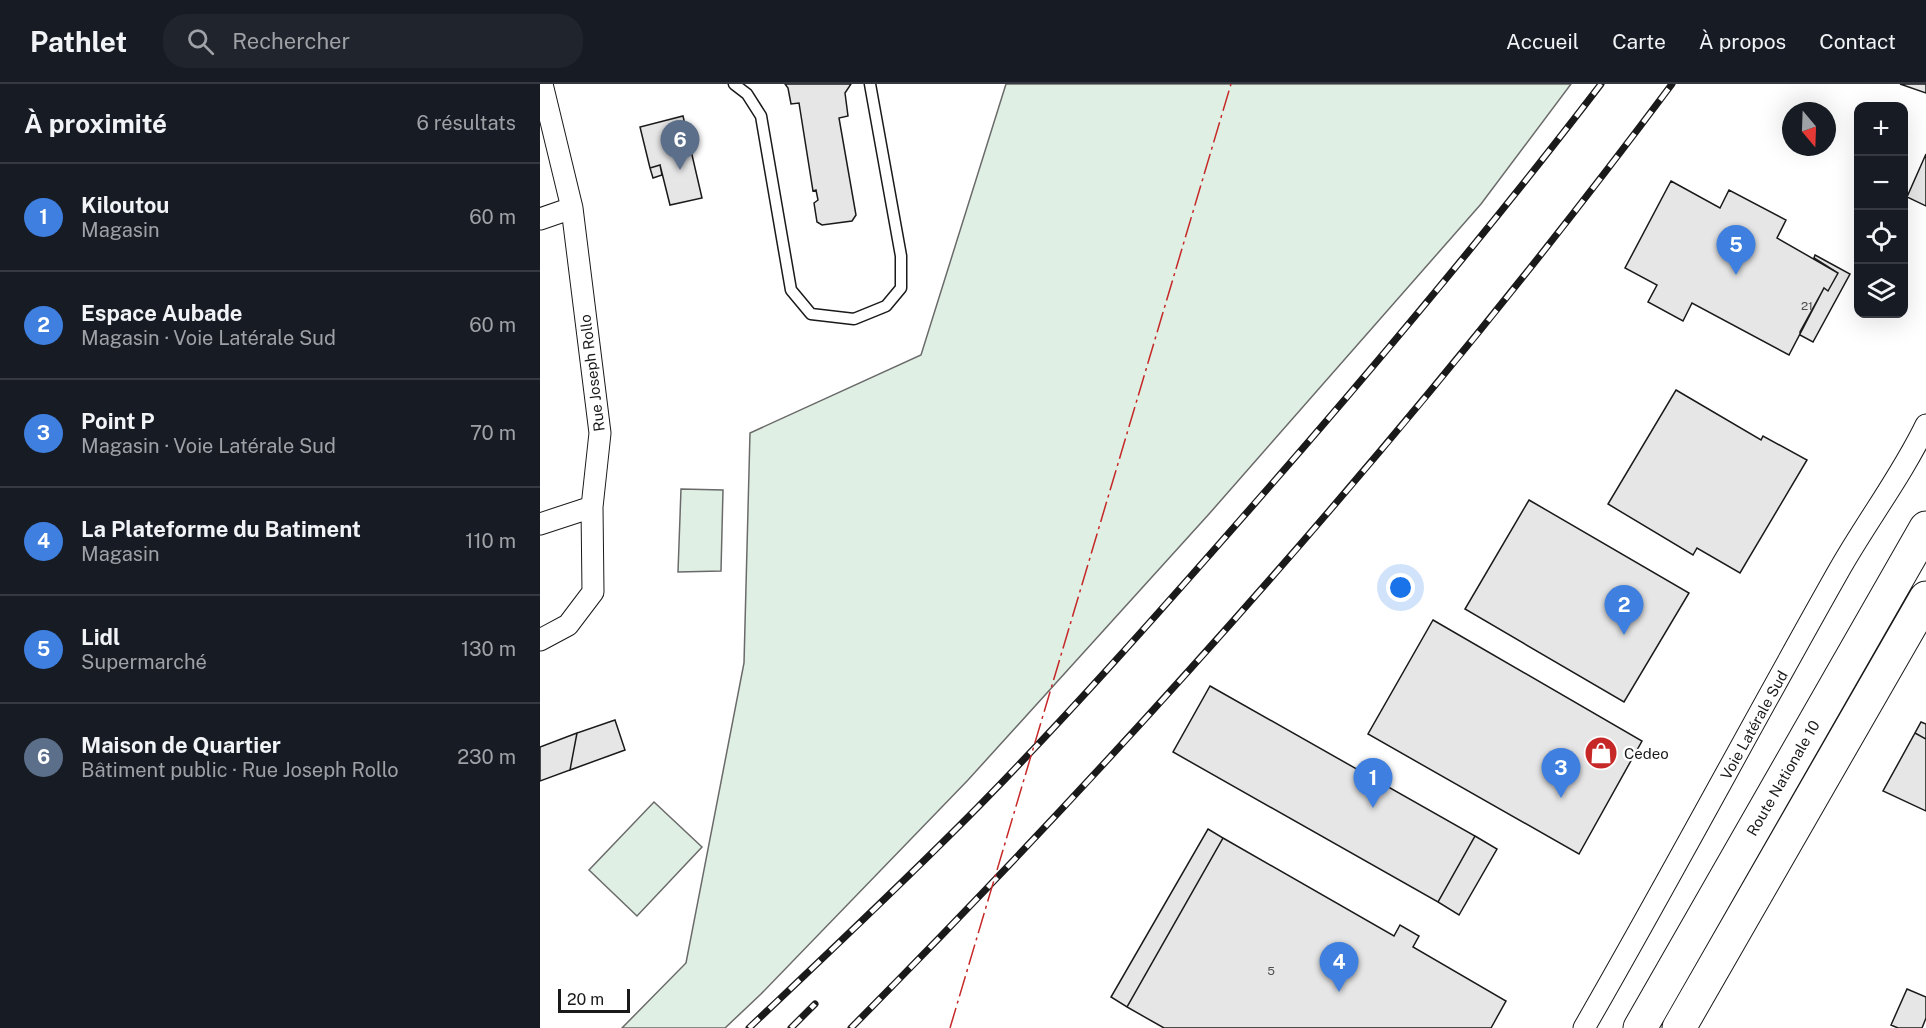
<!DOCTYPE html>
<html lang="fr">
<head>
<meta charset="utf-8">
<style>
	:root { --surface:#171b24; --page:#20242c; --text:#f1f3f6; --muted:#9ea1a6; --line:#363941; --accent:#b45309 }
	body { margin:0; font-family:"Public Sans",sans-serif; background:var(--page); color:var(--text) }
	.controls { position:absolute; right:18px; top:18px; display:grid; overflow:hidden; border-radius:12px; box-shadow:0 6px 24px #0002 }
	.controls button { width:54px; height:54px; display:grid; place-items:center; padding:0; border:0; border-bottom:2px solid var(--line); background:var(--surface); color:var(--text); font:30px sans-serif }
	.compass { position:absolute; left:1242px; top:18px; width:54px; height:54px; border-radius:50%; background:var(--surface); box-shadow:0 6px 24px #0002; rotate:161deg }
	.scale { position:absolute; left:18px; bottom:15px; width:72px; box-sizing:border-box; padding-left:6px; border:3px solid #1a1a1a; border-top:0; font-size:16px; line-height:21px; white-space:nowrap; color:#1a1a1a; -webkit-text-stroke:4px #fff; paint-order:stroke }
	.you { position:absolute; left:861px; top:504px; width:21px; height:21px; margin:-15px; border:4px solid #fff; border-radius:50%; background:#1a73e8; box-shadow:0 0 0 9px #1a73e833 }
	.badge { display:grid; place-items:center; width:39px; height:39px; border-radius:50%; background:var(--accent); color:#fff; font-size:20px; font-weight:700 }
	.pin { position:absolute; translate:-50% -50px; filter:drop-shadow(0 2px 3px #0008) }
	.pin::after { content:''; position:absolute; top:32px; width:21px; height:18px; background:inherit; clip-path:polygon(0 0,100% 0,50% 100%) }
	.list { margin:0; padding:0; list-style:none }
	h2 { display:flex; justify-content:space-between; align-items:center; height:78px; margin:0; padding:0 24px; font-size:26px }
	h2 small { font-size:20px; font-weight:400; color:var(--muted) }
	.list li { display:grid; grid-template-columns:39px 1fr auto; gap:18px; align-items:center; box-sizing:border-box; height:108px; padding:0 24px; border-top:2px solid var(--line) }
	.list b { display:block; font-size:22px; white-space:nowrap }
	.list p { margin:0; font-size:20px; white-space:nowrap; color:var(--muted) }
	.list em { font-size:20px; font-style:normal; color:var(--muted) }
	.icon { flex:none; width:33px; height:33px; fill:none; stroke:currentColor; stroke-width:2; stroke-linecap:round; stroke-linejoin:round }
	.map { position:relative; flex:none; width:1386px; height:944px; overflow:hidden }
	header { display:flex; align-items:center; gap:36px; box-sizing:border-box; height:84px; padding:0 30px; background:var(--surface); border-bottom:2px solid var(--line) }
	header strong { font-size:28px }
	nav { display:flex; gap:33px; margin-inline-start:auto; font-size:21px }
	.search { width:420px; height:54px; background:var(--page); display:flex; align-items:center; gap:15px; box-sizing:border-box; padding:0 21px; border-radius:24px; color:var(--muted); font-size:22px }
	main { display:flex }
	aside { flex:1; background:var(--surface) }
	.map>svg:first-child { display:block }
</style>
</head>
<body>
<header>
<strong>Pathlet</strong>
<div class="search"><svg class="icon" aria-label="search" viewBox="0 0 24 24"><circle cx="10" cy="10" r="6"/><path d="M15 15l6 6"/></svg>Rechercher</div>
<nav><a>Accueil</a><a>Carte</a><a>À propos</a><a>Contact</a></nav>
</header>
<main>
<aside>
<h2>À proximité<small>6 résultats</small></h2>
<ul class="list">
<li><span class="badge" style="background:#3f7fe0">1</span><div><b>Kiloutou</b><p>Magasin</p></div><em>60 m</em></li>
<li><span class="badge" style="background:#3f7fe0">2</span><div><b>Espace Aubade</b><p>Magasin · Voie Latérale Sud</p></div><em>60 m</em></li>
<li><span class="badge" style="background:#3f7fe0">3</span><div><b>Point P</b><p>Magasin · Voie Latérale Sud</p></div><em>70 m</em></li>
<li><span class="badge" style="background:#3f7fe0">4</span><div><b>La Plateforme du Batiment</b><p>Magasin</p></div><em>110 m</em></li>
<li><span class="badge" style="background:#3f7fe0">5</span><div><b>Lidl</b><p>Supermarché</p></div><em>130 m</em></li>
<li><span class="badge" style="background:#5c6f8a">6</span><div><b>Maison de Quartier</b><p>Bâtiment public · Rue Joseph Rollo</p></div><em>230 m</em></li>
</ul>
</aside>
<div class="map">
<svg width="1386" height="944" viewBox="0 0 1386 944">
	<rect width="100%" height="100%" fill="#fff"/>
	<!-- green -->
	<path fill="#e0efe3" stroke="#6a6a6a" stroke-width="1.5" d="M466,0H1031L941,120L669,430L428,696L221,910L185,944H82L146,879L204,579L210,349L381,271Z
		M141,405L183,406L181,487L138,488Z
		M114,718L162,763L97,832L49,786Z"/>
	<!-- building -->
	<path fill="#e6e6e6" stroke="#1a1a1a" stroke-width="1.5" d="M245,0H311L305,9L308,32L299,34L316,131L312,137L282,141L277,138L274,119L278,116L276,106L273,107L259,19L251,20L248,4Z
		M1360,0H1386V9Z
		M143,32L162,114L130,121L120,81L110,84L100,43Z
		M1386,70V122L1367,113Z
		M120,81L122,91L113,94L110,84Z
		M1131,97L1180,124L1189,106L1246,136L1237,154L1298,189L1288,207L1284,204L1249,271L1152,219L1143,237L1108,218L1117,201L1085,184Z
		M1275,171L1310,190L1273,258L1260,251V248L1284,204L1288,207L1298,189L1274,174Z
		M1136,306L1221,356L1223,352L1267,376L1200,489L1157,464L1153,471L1068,420Z
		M989,416L1149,509L1084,618L925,525Z
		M893,536L1102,657L1039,770L828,650Z
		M670,602L935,752L898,818L633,668Z
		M75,636L85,666L30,686L37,649Z
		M1381,638L1386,640V655L1375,649Z
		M37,649L30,686L0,697V663Z
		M1375,649L1386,655V727L1343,707Z
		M668,745L683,754L587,923L571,913Z
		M935,752L957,765L919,831L898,818Z
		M683,754L854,852L860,841L879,852L873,863L966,917L951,944H624L587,923Z
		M1367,905L1386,913V934L1382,944H1358L1351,941Z"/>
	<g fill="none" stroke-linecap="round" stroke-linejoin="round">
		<!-- service casing -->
		<g stroke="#1a1a1a" stroke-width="13">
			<path id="service" d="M194,0L207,10L221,32L251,206L271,230L314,235L346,222L361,204V172L330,0"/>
		</g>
		<!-- minor casing -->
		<g stroke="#1a1a1a" stroke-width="23">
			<path id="minor" d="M0,135L32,124
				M0,440L52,423
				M0,556L28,541L53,508L52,423L60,349L32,124L2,0
				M1044,944C1131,793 1212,640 1298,488C1326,438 1361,393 1386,341"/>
		</g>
		<!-- primary casing -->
		<g stroke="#1a1a1a" stroke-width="35">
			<path id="primary" d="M1100,944L1386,444
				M1139,944L1386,514"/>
		</g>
		<!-- service -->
		<use href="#service" stroke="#fff" stroke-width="10"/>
		<!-- minor -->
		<use href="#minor" stroke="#fff" stroke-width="21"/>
		<!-- primary -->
		<use href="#primary" stroke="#fff" stroke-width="33"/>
		<!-- rail casing -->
		<g stroke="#1a1a1a" stroke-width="7">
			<path id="rail" d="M209,944C286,871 364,798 439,722C530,629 616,532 702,434C826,293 947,149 1061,0
				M251,944L275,920
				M311,944C604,648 882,335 1132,0"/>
		</g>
		<!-- rail -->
		<use href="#rail" stroke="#fff" stroke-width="4.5" stroke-dasharray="14" stroke-linecap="butt"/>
		<!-- power -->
		<path stroke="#c62828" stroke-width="1.5" stroke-dasharray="21 4.5 3 4.5" stroke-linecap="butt" d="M410,944L691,0"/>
	</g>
	<!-- icons -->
	<defs>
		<g id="shop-disc" transform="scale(1.725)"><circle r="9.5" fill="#c62828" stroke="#fff"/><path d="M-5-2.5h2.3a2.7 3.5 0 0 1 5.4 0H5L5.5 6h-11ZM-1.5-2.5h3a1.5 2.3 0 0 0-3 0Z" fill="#fff"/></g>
	</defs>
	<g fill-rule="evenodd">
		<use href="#shop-disc" x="1061" y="669"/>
	</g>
	<g text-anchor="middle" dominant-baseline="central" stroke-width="4.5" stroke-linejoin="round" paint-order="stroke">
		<!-- number labels -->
		<g font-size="12" fill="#4d4d4d">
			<text x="1267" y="222">21</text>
			<text x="731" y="887">5</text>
		</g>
		<!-- street labels -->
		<g font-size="15" fill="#1a1a1a" stroke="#fff">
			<text transform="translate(52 289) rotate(-97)">Rue Joseph Rollo</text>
			<text transform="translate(1214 641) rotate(-61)">Voie Latérale Sud</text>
			<text transform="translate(1243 694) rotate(-60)">Route Nationale 10</text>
		</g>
		<!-- poi labels -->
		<g font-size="15" fill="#1a1a1a" stroke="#fff" text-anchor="start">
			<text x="1084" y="669">Cedeo</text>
		</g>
	</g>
</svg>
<div class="controls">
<button>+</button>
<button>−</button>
<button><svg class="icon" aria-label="locate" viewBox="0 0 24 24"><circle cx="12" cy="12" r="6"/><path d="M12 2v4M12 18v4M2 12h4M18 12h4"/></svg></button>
<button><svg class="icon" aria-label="layers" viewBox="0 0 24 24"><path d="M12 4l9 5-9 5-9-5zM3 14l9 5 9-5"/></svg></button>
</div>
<svg class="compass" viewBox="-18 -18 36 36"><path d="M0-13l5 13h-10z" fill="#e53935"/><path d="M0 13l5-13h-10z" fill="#9ea1a6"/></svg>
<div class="scale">20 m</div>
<div class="you"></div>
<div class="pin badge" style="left:833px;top:724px;background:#3f7fe0">1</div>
<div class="pin badge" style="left:1084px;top:551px;background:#3f7fe0">2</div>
<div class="pin badge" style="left:1021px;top:714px;background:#3f7fe0">3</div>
<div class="pin badge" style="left:799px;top:908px;background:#3f7fe0">4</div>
<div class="pin badge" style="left:1196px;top:191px;background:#3f7fe0">5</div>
<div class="pin badge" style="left:140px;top:86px;background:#5c6f8a">6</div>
</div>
</main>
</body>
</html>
